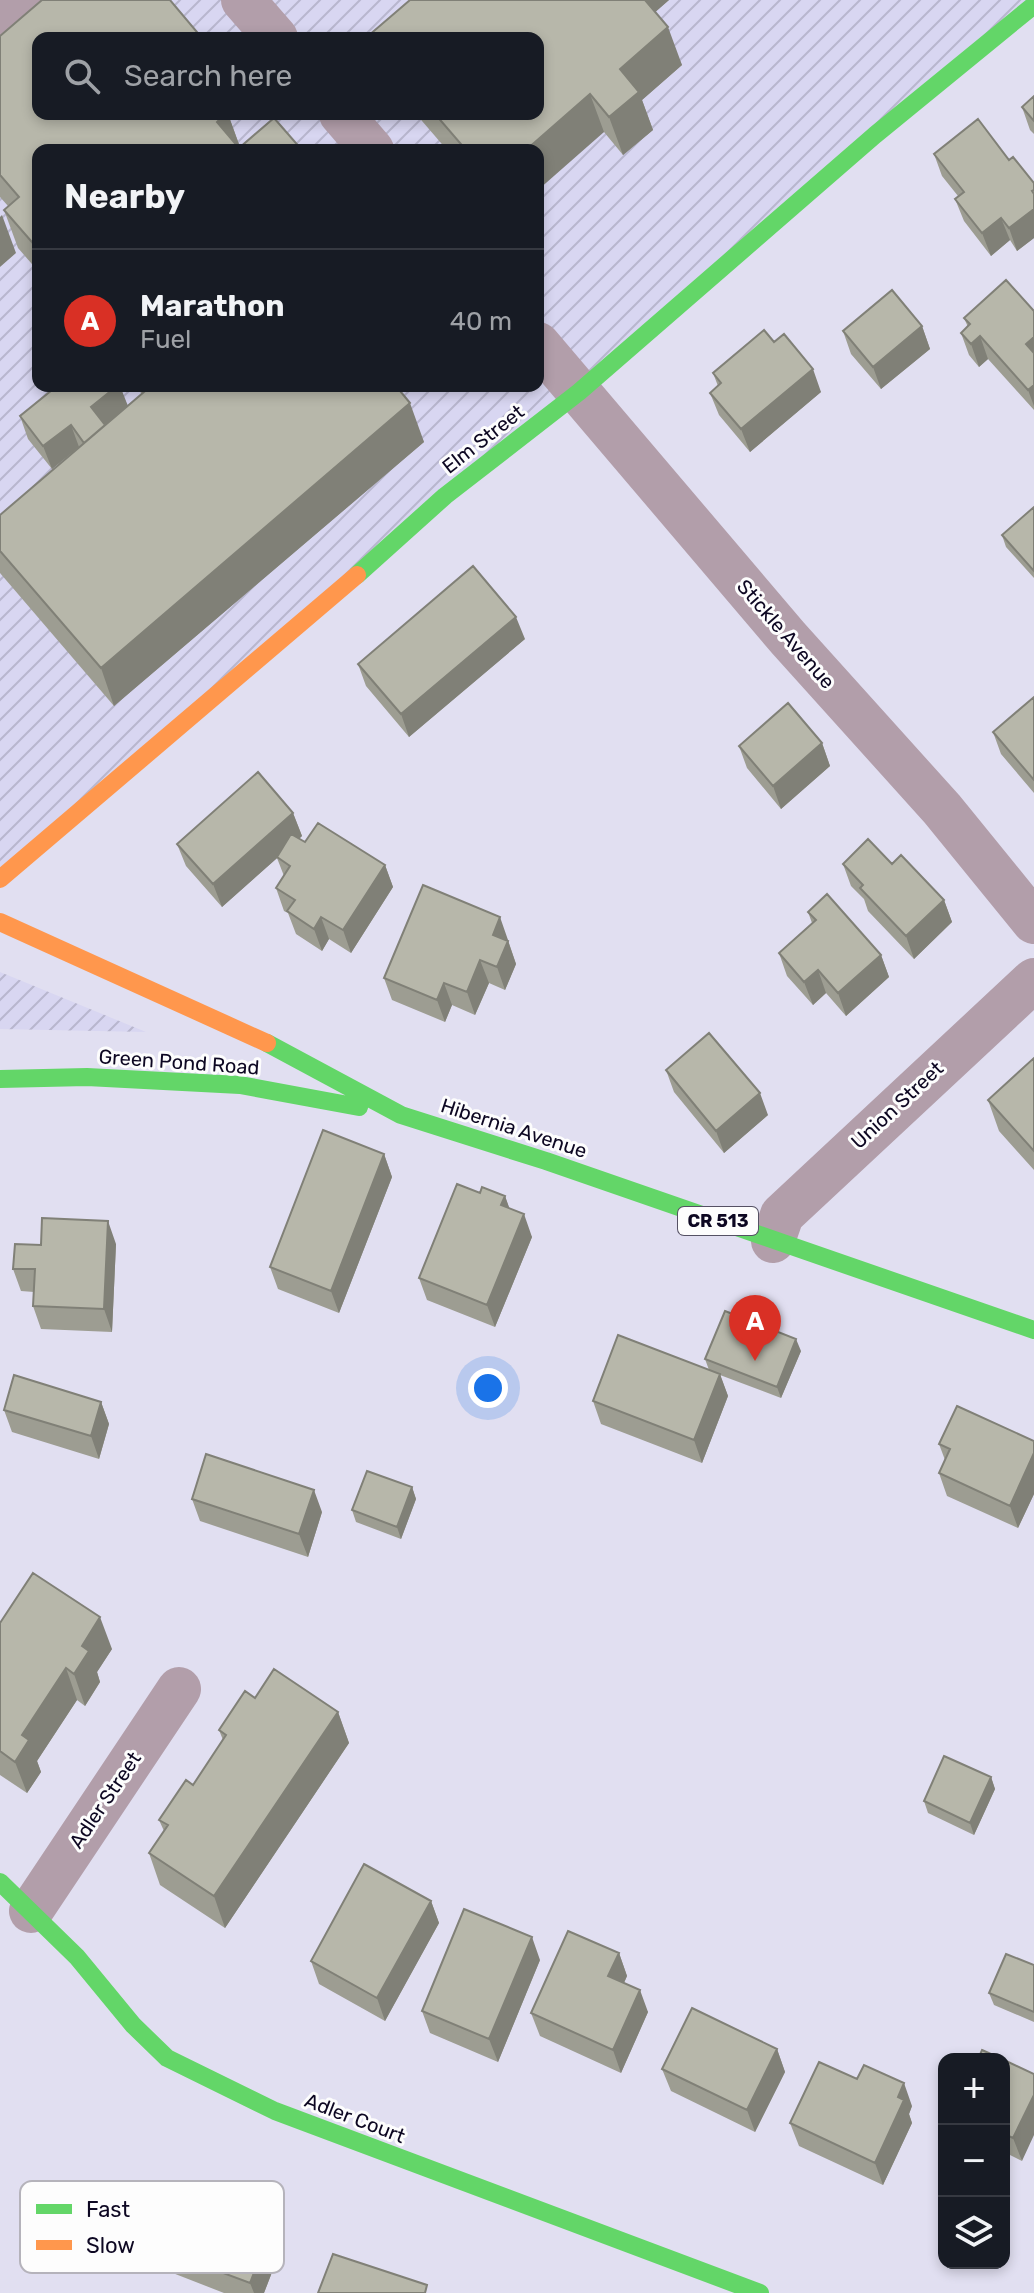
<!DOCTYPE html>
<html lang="en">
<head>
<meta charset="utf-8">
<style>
	:root { --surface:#171b24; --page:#242831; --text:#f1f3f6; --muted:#9ea1a6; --line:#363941; --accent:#d93025 }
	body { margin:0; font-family:Rubik,sans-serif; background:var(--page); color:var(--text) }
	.controls { position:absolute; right:24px; bottom:24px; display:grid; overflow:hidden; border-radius:16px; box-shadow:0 4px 12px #0003 }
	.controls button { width:72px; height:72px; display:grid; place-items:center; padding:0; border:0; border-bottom:2px solid var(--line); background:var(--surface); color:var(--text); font:40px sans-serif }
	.you { position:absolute; left:488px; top:1388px; width:28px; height:28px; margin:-20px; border:6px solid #fff; border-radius:50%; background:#1a73e8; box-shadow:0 0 0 12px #1a73e833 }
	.badge { display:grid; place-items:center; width:52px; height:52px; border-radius:50%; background:var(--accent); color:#fff; font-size:26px; font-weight:700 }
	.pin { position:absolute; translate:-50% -66px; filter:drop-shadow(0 2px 4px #0008) }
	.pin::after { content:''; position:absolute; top:42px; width:28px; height:24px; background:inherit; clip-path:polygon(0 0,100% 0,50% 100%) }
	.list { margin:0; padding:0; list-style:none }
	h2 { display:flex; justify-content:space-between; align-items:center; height:104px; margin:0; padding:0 32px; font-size:34px }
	h2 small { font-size:26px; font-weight:400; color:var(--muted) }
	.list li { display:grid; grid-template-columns:52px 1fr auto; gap:24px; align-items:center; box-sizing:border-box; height:144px; padding:0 32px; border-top:2px solid var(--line) }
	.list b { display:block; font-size:30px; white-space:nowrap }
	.list p { margin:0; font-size:26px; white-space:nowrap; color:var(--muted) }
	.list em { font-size:26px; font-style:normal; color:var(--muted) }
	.icon { flex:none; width:44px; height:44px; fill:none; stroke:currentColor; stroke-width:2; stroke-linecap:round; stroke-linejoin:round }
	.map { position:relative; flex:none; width:1034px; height:2293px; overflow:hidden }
	.search { position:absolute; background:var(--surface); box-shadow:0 4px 12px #0003; left:32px; top:32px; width:512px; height:88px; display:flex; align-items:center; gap:20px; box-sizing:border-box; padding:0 28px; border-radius:16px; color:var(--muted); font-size:30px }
	.panel { position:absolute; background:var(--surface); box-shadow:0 4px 12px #0003; left:32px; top:144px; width:512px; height:248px; border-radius:16px }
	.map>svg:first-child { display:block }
</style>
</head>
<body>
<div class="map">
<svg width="1034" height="2293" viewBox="0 0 1034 2293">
	<defs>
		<pattern id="industrial-furrows" width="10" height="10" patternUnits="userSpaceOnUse" patternTransform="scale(2)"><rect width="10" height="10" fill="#d8d6f1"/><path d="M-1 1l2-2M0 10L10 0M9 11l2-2" fill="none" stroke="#b8b6ce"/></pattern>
	</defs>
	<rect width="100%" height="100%" fill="#e1dff1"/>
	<!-- industrial -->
	<path fill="url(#industrial-furrows)" fill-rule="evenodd" d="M0,0H1032L0,878ZM38,38H538V114H38ZM38,150H538V386H38Z
		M0,972L146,1032L0,1029Z"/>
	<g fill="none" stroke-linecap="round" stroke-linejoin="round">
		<!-- street -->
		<path stroke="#b29eaa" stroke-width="44" d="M243,0L276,38
			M0,16L19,0
			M341,114L372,150
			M538,344L788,638L942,809L1034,922
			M773,1241L782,1215L1034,980
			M31,1911L179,1689"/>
		<!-- fast -->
		<path stroke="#63d668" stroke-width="18" d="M357,575L445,496L579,392L875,135L1034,5
			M267,1043L401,1115L546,1161L1034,1330
			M0,1079L87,1077L240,1085L359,1107
			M0,1882L77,1957L133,2025L167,2058L275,2111L760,2293"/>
		<!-- slow -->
		<path stroke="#ff974d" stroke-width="18" d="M0,879L357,575
			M0,922L267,1043"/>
	</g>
	<!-- wall -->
	<path fill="#9d9d92" d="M410,0H669L655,12L682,65L642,100L653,130L623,155L604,132L538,150H447L416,114H538V38H369L368,36Z
		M0,36L38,114H228L240,147L302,150H38V271L18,248L4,210L8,206L0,197Z
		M1034,96V134L1030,130L1022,107Z
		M934,154L1009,160L1034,183V238L1017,251L1010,240L991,256L964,221L955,199L958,196L942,176Z
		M1034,311V410L988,359L979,367L969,355L961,333L968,327L964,318Z
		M922,326L930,349L881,389L851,354L843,331Z
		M774,342L821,392L750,452L719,415L710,393L718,386L713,373Z
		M120,386L127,406L142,394L135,386H396L424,442L114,706L0,573V515L79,447L52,469L28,439L20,416Z
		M1034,507V578L1006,547L1002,535Z
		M525,639L409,737L366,686L358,664Z
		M1034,697V793L1001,754L993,732Z
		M822,743L830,766L781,809L747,768L739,746Z
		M293,813L302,836L299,839L305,842L385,865L393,887L351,953L329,939L322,951L296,934L288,913L284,911L276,888L284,876L277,858L222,907L186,866L177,844Z
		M843,864H892L944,900L952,922L914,959L868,911L864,899L851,886Z
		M808,912L881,955L889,977L846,1016L826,993L813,1005L787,976L779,953L812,923Z
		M508,940L516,964L505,990L489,983L475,1015L452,1005L445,1022L392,1000L384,978Z
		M1034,1058V1170L999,1131L988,1100Z
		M666,1070L768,1115L724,1153L674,1092Z
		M384,1154L392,1177L339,1313L278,1289L270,1267Z
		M480,1193L505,1196L509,1208L532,1237L495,1327L427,1300L419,1278Z
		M116,1244L112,1332L41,1329L33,1306L34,1292L21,1291L13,1269L41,1245Z
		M801,1351L781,1398L720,1375L728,1396L702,1463L601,1424L593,1401L709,1370L705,1359Z
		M101,1402L109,1424L99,1459L12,1432L4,1410Z
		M1034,1441V1494L1018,1528L947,1496L939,1473L945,1460L939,1444Z
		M412,1487L416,1499L401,1539L356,1522L352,1510Z
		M192,1499L322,1512L308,1557L200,1521Z
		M0,1623L112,1649L97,1672L100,1682L85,1706L77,1700L37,1761L41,1772L27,1793L0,1775Z
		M255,1698L338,1712L349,1743L225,1928L160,1885L149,1853L164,1831L159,1820L193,1785L223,1740L219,1730Z
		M991,1777L995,1789L974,1835L928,1813L924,1801Z
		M431,1901L439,1923L385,2021L319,1984L311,1961Z
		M619,1953L627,1976L624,1983L648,2012L621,2073L540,2036L531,2013Z
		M540,1960L498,2062L430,2033L422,2011Z
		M1034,1965V2022L994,2005L989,1993Z
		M777,2049L785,2072L755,2132L671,2091L662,2069Z
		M1004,2060L1022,2161L1004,2152Z
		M912,2106L909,2114L912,2123L883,2185L799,2146L790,2123Z
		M275,2218L284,2241L264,2293H224L165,2270L156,2248Z"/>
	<!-- shaded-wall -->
	<path fill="#808077" d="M636,0H669L644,22Z
		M668,27L682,65L642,100L653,130L623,155L609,117L620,69Z
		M590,94L604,132L538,190V150H526Z
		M225,114H228L241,150L217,122Z
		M1034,209V238L1017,251L1009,228Z
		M2,215L16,253L0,267V217Z
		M1001,218L1010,240L991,256L982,233Z
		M922,326L930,349L881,389L873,367Z
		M980,336L988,359L979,367L971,344Z
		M1034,337V366L1026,344Z
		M813,369L821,392L750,452L741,429Z
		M1034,385V406L1028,390Z
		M117,386H120L128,406L99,430L91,407Z
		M410,403L424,442L114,706L101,668Z
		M71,425L79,447L52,469L43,446Z
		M516,617L525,639L409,737L401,714Z
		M822,743L830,766L781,809L773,786Z
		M293,813L302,836L222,907L213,884Z
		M385,865L393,887L351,953L343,930Z
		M944,900L952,922L914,959L906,936Z
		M321,917L329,939L322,951L314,929Z
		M500,917L508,940L501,958L493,935Z
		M508,941L516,964L505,990L497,967Z
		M881,955L889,977L846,1016L838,993Z
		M480,960L489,983L475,1015L467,992Z
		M818,970L826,993L813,1005L804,982Z
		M444,983L452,1005L445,1022L437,1000Z
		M760,1093L768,1115L724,1153L716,1131Z
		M384,1154L392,1177L339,1313L331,1291Z
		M505,1196L513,1218L501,1205Z
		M524,1214L532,1237L495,1327L487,1305Z
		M108,1221L116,1244L112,1332L104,1309Z
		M796,1339L801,1351L781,1398L777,1387Z
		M720,1374L728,1396L702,1463L694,1440Z
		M101,1402L109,1424L99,1459L91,1436Z
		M1034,1453V1494L1018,1528L1010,1506Z
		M412,1487L416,1499L401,1539L397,1527Z
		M314,1490L322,1512L308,1557L299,1534Z
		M100,1617L112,1649L97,1672L100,1682L85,1706L74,1674L82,1646Z
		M66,1668L77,1700L37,1761L41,1772L27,1793L15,1762L22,1735Z
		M338,1712L349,1743L225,1928L214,1896Z
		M991,1777L995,1789L974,1835L970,1823Z
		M431,1901L439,1923L385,2021L377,1998Z
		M532,1937L540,1960L498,2062L489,2039Z
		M619,1953L627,1976L617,1998L608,1976Z
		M640,1990L648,2012L621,2073L613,2050Z
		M777,2049L785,2072L755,2132L747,2110Z
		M904,2083L912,2106L909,2114L912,2123L883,2185L875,2163L898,2097Z
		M1034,2095V2135L1022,2161L1013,2138Z
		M275,2218L284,2241L264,2293H254L250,2283Z"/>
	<!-- building -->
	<path fill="#b7b7aa" stroke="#808077" stroke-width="2" d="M42,0H170L202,38H38V114H225L217,122L239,148L274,118L302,150H38V249L4,210L19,197L0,175V36Z
		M410,0H645L668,27L620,69L639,92L609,117L590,94L526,150H466L435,114H538V38H370L368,36Z
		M1034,96V121L1022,107Z
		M978,119L1009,160L1013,157L1034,183V190L1032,191L1034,194V209L1009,228L1001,218L982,233L955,199L964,192L934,154Z
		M1006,280L1034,311V337L1026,344L1034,353V385L1028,390L980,336L971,344L961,333L970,324L964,318Z
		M892,290L922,326L873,367L843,331Z
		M764,330L774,342L784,334L813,369L741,429L710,393L721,383L713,373Z
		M57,386H117L91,407L105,425L84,443L71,425L43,446L20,416Z
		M151,386H396L410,403L101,668L0,551V515Z
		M1034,507V571L1002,535Z
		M473,566L516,617L401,714L358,664Z
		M1034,697V780L993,732Z
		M788,703L822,743L773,786L739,746Z
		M258,772L293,813L213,884L177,844Z
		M318,823L385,865L343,930L321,917L314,929L287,911L295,900L276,888L290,866L277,857L291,834L305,842Z
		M868,839L892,864L901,855L944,900L906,936L860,888L863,885L843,864Z
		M423,885L500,917L493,935L508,941L497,967L480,960L467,992L444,983L437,1000L384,978Z
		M827,894L881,955L838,993L818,970L804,982L779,953L816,920L808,912Z
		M709,1033L760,1093L716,1131L666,1070Z
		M1034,1058V1151L988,1100Z
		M323,1130L384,1154L331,1291L270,1267Z
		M457,1184L480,1193L482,1187L505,1196L501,1205L524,1214L487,1305L419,1278Z
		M42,1218L108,1221L104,1309L33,1306L35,1269H13L15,1244L41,1245Z
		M725,1311L796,1339L777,1387L705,1359Z
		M618,1335L720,1374L694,1440L593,1401Z
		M14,1375L101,1402L91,1436L4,1410Z
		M957,1406L1034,1441V1453L1010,1506L939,1473L950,1449L939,1444Z
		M206,1454L314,1490L299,1534L192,1499Z
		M367,1471L412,1487L397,1527L352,1510Z
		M33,1573L100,1617L82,1646L89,1651L74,1674L66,1668L22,1735L29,1740L15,1762L0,1751V1623Z
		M274,1669L338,1712L214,1896L149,1853L168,1825L159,1820L186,1780L193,1785L226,1735L219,1730L245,1691L255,1698Z
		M944,1756L991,1777L970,1823L924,1801Z
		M364,1864L431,1901L377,1998L311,1961Z
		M464,1909L532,1937L489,2039L422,2011Z
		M568,1931L619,1953L608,1976L640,1990L613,2050L531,2013Z
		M1006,1954L1034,1965V2012L989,1993Z
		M692,2008L777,2049L747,2110L662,2069Z
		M982,2050L1002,2059H978Z
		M1004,2060L1034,2074V2095L1013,2138L1004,2134Z
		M819,2062L857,2079L864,2065L904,2083L898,2097L904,2100L875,2163L790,2123Z
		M181,2183L275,2218L250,2283L156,2248Z
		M333,2254L427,2285L425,2293H318Z"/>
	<g text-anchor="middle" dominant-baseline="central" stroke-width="6" stroke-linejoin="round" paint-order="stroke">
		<!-- shield labels -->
		<rect fill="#fdfdfd" stroke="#555164" stroke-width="2" x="678" y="1207" width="80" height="28" rx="6"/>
		<g font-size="18" font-weight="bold" fill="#0d0722">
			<text x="718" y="1221">CR 513</text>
		</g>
		<!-- street labels -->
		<g font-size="20" fill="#0d0722" stroke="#fdfdfd">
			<text transform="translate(483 439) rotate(-38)">Elm Street</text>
			<text transform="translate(786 634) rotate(49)">Stickle Avenue</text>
			<text transform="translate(179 1062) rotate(4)">Green Pond Road</text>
			<text transform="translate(897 1105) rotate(-43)">Union Street</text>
			<text transform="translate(514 1128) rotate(18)">Hibernia Avenue</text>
			<text transform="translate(105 1800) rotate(-56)">Adler Street</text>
			<text transform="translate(355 2118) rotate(21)">Adler Court</text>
		</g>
	</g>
	<!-- legend -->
	<rect x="20" y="2181" width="264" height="92" rx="12" fill="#fdfdfd" stroke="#b5b3bb" stroke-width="2"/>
	<rect x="36" y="2204" width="36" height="10" fill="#63d668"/>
	<rect x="36" y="2240" width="36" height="10" fill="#ff974d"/>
	<g font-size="22" fill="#0d0722">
		<text x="86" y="2217">Fast</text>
		<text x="86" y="2253">Slow</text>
	</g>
</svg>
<div class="controls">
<button>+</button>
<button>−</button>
<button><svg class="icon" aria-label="layers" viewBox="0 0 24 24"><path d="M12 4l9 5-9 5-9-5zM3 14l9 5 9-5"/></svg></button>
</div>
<div class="you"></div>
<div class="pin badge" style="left:755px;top:1361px">A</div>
<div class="search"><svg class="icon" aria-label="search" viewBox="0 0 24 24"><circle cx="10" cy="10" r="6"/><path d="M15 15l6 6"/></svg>Search here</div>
<section class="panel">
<h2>Nearby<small></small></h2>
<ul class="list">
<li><span class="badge">A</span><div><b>Marathon</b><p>Fuel</p></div><em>40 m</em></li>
</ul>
</section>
</div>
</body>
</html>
